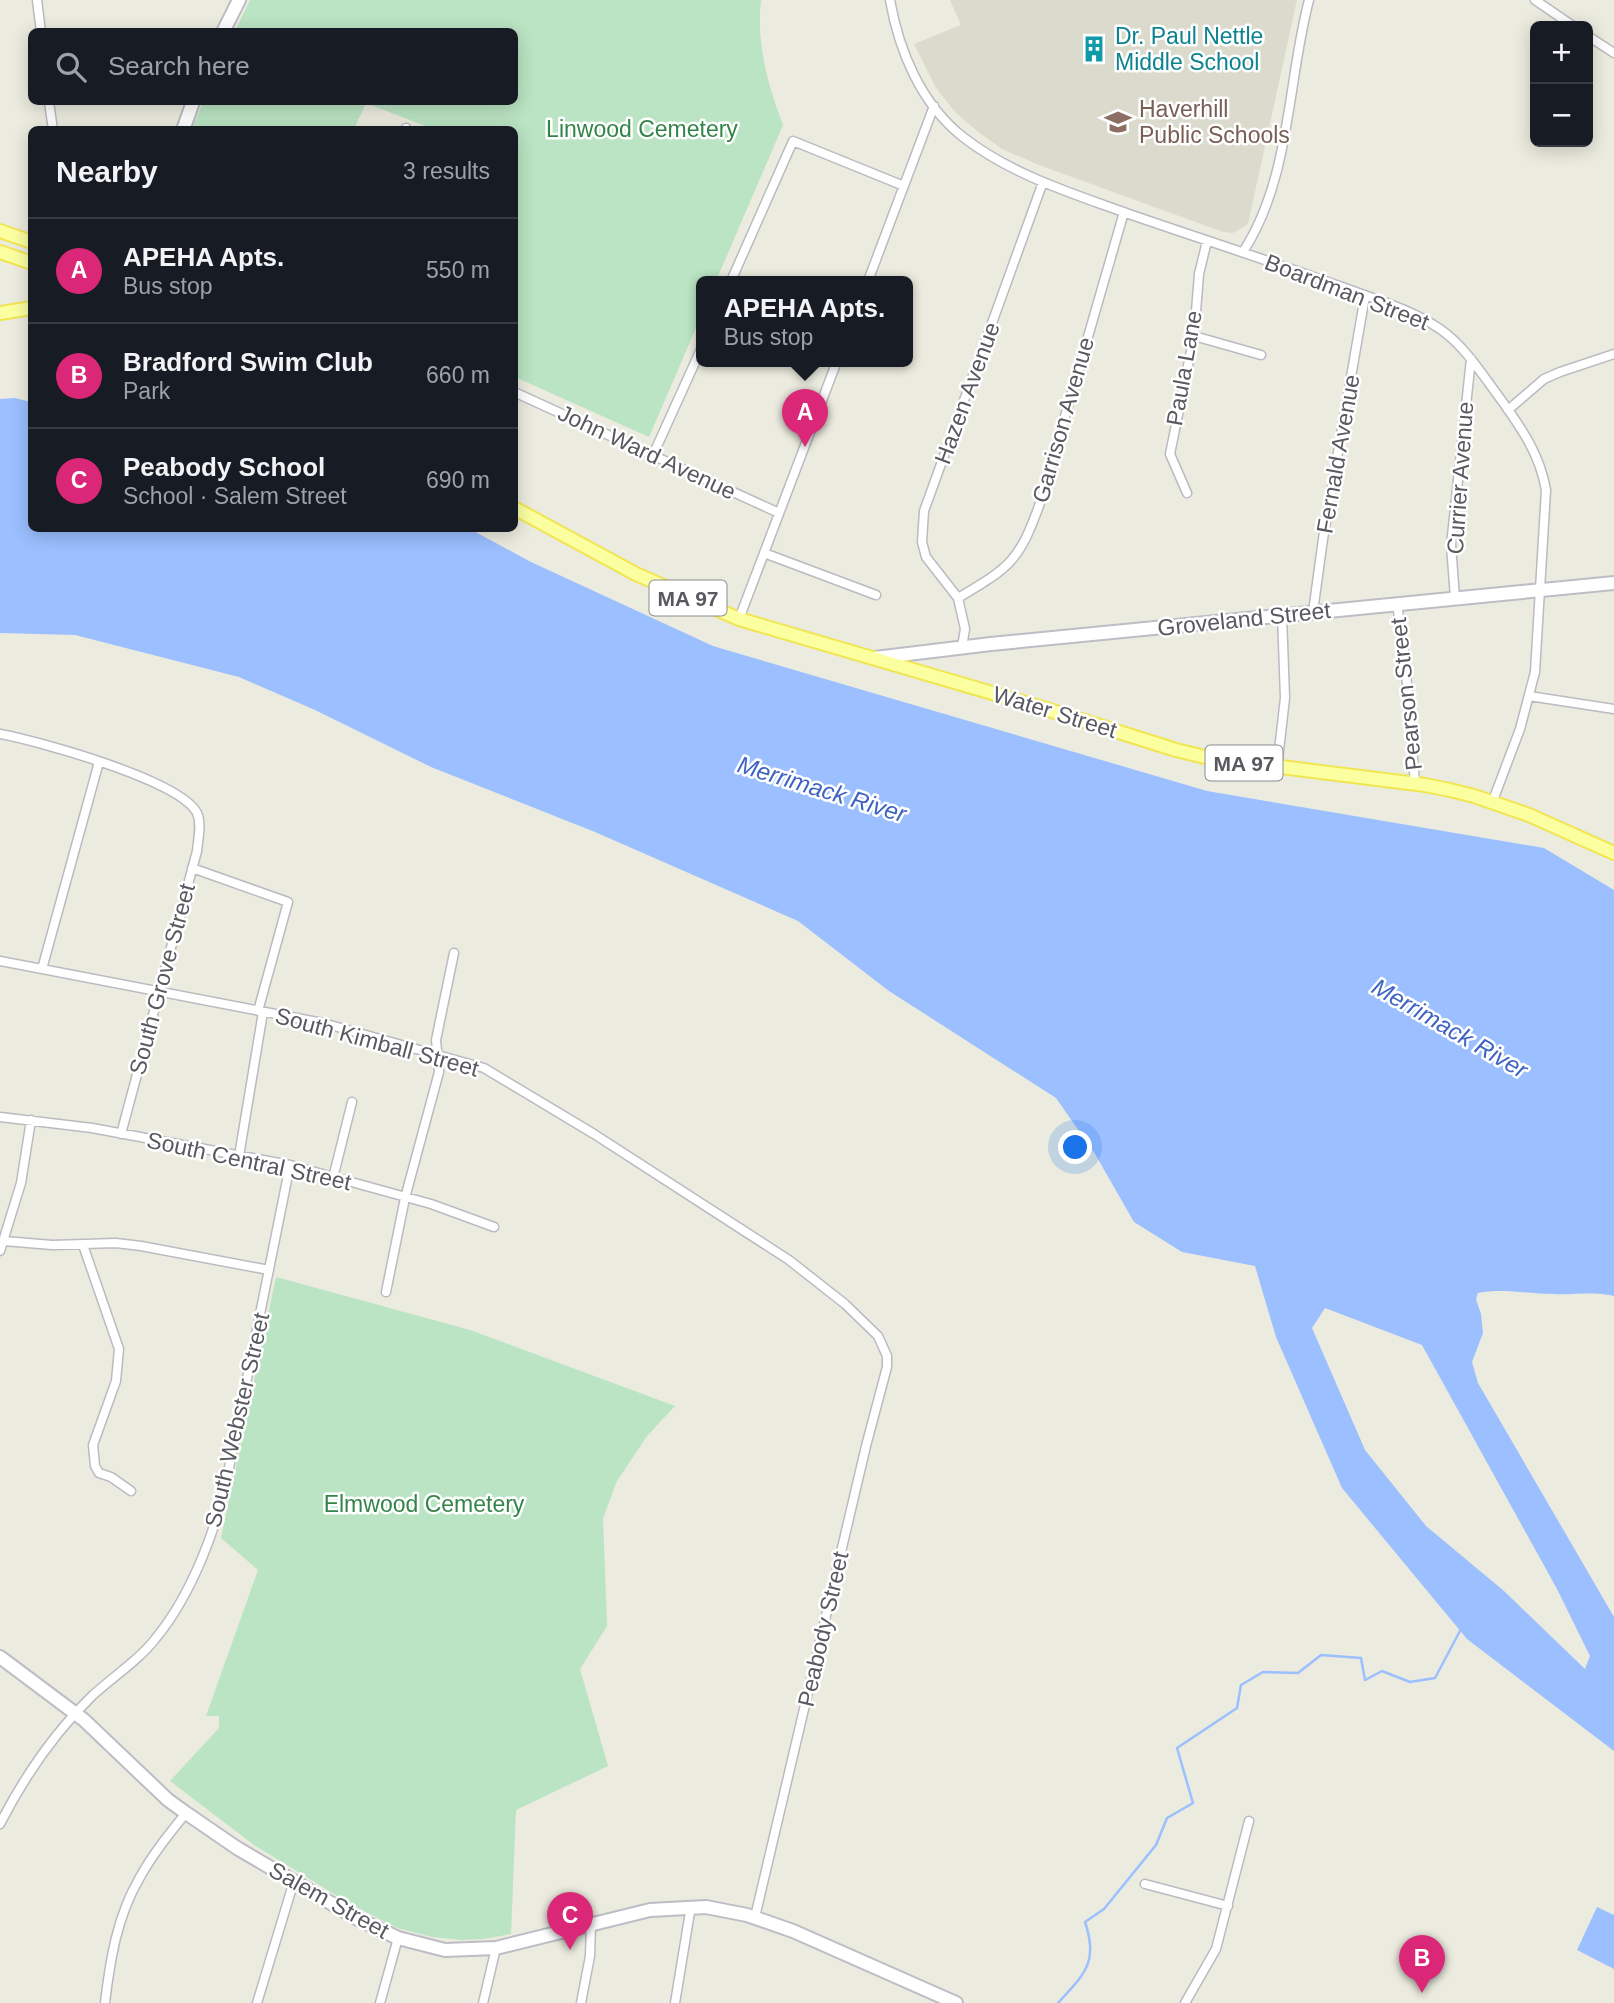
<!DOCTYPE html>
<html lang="en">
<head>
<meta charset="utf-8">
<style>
	:root { --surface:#171b24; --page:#20242c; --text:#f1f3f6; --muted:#9ea1a6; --line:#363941; --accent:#db2777 }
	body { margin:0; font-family:Arial,sans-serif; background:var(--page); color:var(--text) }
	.controls { position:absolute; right:21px; top:21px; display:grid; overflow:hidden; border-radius:10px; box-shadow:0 4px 18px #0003 }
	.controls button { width:63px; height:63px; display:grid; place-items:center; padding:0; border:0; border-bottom:2px solid var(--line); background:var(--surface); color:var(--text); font:35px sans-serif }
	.you { position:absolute; left:1076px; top:1148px; width:24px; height:24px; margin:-18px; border:5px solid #fff; border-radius:50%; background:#1a73e8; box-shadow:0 0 0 10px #1a73e833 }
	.badge { display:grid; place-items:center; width:46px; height:46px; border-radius:50%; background:var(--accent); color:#fff; font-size:23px; font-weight:700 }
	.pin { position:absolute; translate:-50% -58px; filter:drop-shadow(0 2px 4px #0008) }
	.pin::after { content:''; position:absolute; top:37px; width:24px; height:21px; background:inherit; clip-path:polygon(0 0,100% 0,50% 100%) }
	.popup { position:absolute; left:696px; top:276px; width:217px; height:91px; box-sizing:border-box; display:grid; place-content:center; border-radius:10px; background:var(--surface); filter:drop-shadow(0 2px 5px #0005); font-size:23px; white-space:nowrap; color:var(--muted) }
	.popup b { font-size:26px; color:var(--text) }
	.popup::after { content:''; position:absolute; left:50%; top:100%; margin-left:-14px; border:14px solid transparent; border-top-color:var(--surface) }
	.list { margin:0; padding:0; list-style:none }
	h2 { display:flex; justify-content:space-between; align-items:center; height:91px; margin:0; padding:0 28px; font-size:30px }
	h2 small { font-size:23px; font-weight:400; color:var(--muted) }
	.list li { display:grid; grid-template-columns:46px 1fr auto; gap:21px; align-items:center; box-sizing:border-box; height:105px; padding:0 28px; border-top:2px solid var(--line) }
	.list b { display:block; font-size:26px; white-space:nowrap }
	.list p { margin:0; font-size:23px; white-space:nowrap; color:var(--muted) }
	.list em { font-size:23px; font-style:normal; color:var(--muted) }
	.icon { flex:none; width:38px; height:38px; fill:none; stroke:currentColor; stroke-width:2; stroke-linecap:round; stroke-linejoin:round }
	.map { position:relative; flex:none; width:1614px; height:2003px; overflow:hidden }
	.search { position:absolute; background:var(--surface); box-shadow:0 4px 18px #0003; left:28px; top:28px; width:490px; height:77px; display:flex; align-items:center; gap:18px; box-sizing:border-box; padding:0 24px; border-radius:10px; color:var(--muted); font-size:26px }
	.panel { position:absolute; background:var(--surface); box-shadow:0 4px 18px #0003; left:28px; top:126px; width:490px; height:406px; border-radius:10px }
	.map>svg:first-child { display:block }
</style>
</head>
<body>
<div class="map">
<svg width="1614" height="2003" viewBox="0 0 1614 2003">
	<rect width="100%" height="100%" fill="#ebebdf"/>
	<!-- education -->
	<path fill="#dbdbcd" d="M950,0H1297L1248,224L1233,233L1223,232L1039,165L1002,149L977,131L955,112L936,88L914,44L961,25Z"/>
	<!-- green -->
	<path fill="#bae4c3" d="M250,0H761C756,44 768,85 783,125L716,281H702V314L649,437L515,377L514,130L433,129L366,103L354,129H192L203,102H514V32L235,31Z
		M276,1277L470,1330L675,1406L647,1436L617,1481L603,1518L607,1626L580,1669L608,1766L516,1810L511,1934L484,1939L462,1940L432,1937L397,1928L352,1905L254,1845L170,1781L219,1728V1716H206L258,1570L221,1538Z"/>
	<!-- water -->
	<path fill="#9bbfff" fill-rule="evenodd" d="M15,398L31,402L32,528L470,529L531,562L713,646L1207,791L1544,848L1614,890V1296C1594,1291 1574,1295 1554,1294C1528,1294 1504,1288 1478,1293L1476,1299L1481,1314L1483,1333L1472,1362L1478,1383L1614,1617V1751L1467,1639L1342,1488L1276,1337L1255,1266L1182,1252L1134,1222L1095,1154L1056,1098L889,991L798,921L595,832L431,767L315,710L239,677L75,635L0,633V399ZM1325,1308L1422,1345L1557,1589L1590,1656L1585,1669L1504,1591L1426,1526L1365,1450L1312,1328Z
		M1597,1907L1614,1915V1969L1577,1950Z"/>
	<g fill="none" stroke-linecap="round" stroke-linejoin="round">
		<!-- stream -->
		<path stroke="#9bbfff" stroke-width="2.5" d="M1058,2003C1084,1974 1099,1963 1085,1922L1104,1909L1156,1845L1167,1818L1193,1803L1177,1748L1237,1708L1241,1685L1263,1672L1298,1673L1321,1655L1361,1658L1365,1680L1382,1671L1410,1682L1435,1678L1461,1629"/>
		<!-- street casing -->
		<g stroke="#babbc1" stroke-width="11">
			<path id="street" d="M37,0L41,32
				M890,0C899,51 921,104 963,137C1010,174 1071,193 1126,213C1198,238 1271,261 1342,287C1374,299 1411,309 1440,329C1466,347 1483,376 1502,401C1522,429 1540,455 1546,490L1535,672L1520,729L1492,803
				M1535,0L1573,26
				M1588,36L1614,53
				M49,102L53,130
				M406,130V128
				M1243,252C1291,178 1287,83 1309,0
				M731,281L793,141L904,186
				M868,281L934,106
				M1194,336L1261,355
				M514,392L779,513
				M1508,410L1544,379L1560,372L1614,354
				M653,455L702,347
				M1187,493L1170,454L1194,336L1199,274L1207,241
				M764,553L876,595
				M958,598C1010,567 1019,562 1040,503L1124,212
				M1455,598L1451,545L1471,359
				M1397,604L1405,659L1415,784
				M1313,612L1323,539L1365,296
				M739,619L837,361
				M962,647L965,629L958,598L926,557L922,542L924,511L1043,182
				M1529,696L1614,709
				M0,734C38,741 180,780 197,813C202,824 198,839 197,851L121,1134
				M1277,768L1285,698L1282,615
				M192,868L288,902L258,1011
				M0,961L323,1023L484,1068L594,1134L789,1260L845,1304L878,1336L887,1356V1367L866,1446L755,1917
				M42,969L99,762
				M0,1117L92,1128L290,1165L431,1204L494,1227
				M239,1156L263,1012
				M333,1178L352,1102
				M4,1241L52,1245L116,1243L141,1246L269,1270
				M83,1245L119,1349L116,1381L93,1445L95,1466L99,1473L111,1477L131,1491
				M0,1251L21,1183L31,1120
				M386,1292L405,1198L439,1072L436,1040L454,953
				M0,1824C24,1777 55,1732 93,1695C114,1676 139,1660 156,1638C192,1594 217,1528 228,1473L290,1165
				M1145,1884L1228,1906
				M105,2003C110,1960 117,1917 139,1879C152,1855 169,1834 186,1813
				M257,2003L294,1881
				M380,2003L398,1938
				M483,2003L496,1948
				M581,2003L590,1956L591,1925
				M675,2003L691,1906
				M1185,2003L1216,1949L1249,1821"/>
		</g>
		<!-- secondary casing -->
		<g stroke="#bcbdc5" stroke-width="16">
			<path id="secondary" d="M223,32L239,0
				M183,130L193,102
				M875,658L991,644L1614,583
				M0,1657L84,1720L168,1800L186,1813L237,1848L358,1919L398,1938L445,1950L496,1948L650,1910L706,1907L747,1915L793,1931L956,2003"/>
		</g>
		<!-- primary casing -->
		<g stroke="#f1e552" stroke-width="16">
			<path id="primary" d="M0,231L32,242
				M0,252L32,263
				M0,313L32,308
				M514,508L636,574L739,619L1033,705L1176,750L1209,758L1425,785L1450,790L1474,796L1529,815L1614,853"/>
		</g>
		<!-- street -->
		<use href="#street" stroke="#fff" stroke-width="8"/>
		<!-- secondary -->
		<use href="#secondary" stroke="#fff" stroke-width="12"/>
		<!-- primary -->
		<use href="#primary" stroke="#fbffa0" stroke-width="12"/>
	</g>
	<!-- icons -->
	<defs>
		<g id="building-bare" transform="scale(2.1)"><path d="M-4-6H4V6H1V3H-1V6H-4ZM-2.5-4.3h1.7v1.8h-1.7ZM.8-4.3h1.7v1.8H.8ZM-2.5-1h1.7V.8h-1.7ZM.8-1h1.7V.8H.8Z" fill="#0f9aa8" stroke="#fff" stroke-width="2.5" paint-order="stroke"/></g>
		<g id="school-bare" transform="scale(2.1)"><path d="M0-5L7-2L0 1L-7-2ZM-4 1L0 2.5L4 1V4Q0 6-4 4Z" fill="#8d6e63" stroke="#fff" stroke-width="2.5" paint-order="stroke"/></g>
	</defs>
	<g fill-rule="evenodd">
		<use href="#building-bare" x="1094" y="49"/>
		<use href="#school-bare" x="1118" y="122"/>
	</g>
	<g text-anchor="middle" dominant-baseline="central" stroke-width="5" stroke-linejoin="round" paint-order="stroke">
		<!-- shield labels -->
		<g fill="#fff" stroke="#8a8c90" stroke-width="2">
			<rect x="649.5" y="580.5" width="77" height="35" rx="5"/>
			<rect x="1205.5" y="745.5" width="77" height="35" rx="5"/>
		</g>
		<g font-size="21" font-weight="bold" fill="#585a60">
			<text x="688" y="598">MA 97</text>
			<text x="1244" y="763">MA 97</text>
		</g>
		<!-- culture labels -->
		<g font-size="23" fill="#0d838f" stroke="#fff" text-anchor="start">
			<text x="1115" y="36">Dr. Paul Nettle<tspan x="1115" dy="26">Middle School</tspan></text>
		</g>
		<!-- education labels -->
		<g font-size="23" fill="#785e54" stroke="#fff" text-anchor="start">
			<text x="1139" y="109">Haverhill<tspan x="1139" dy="26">Public Schools</tspan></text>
		</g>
		<!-- park labels -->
		<g font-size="23" fill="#338448" stroke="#fff">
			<text x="642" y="129">Linwood Cemetery</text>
			<text x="424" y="1504">Elmwood Cemetery</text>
		</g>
		<!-- street labels -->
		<g font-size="23" fill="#585a60" stroke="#fff">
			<text transform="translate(1347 292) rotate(21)">Boardman Street</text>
			<text transform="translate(1184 368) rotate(-80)">Paula Lane</text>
			<text transform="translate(967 393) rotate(-70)">Hazen Avenue</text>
			<text transform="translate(1063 420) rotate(-74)">Garrison Avenue</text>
			<text transform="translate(647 452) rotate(25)">John Ward Avenue</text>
			<text transform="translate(1338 454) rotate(-80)">Fernald Avenue</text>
			<text transform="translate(1460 478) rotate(-86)">Currier Avenue</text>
			<text transform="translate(1244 619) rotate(-6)">Groveland Street</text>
			<text transform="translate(1406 694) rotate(-96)">Pearson Street</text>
			<text transform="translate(1055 712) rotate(17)">Water Street</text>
			<text transform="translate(162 979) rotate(-75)">South Grove Street</text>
			<text transform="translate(377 1042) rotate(15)">South Kimball Street</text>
			<text transform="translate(249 1161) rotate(12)">South Central Street</text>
			<text transform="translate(237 1420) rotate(-77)">South Webster Street</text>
			<text transform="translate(823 1629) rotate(-77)">Peabody Street</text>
			<text transform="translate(329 1900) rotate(29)">Salem Street</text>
		</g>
		<!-- water labels -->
		<g font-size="24" font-style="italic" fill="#3e63c2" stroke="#fff">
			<text transform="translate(822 789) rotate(17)">Merrimack River</text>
			<text transform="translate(1450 1028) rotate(30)">Merrimack River</text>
		</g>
	</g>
</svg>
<div class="controls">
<button>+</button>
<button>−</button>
</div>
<div class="you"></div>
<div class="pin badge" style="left:805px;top:447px">A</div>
<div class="popup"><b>APEHA Apts.</b>Bus stop</div>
<div class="pin badge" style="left:1422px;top:1993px">B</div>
<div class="pin badge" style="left:570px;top:1950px">C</div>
<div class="search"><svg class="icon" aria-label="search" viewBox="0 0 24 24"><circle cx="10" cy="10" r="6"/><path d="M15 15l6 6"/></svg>Search here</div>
<section class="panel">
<h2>Nearby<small>3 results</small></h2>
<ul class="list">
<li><span class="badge">A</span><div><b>APEHA Apts.</b><p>Bus stop</p></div><em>550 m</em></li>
<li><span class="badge">B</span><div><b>Bradford Swim Club</b><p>Park</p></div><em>660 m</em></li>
<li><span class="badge">C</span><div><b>Peabody School</b><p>School · Salem Street</p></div><em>690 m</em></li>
</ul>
</section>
</div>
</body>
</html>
